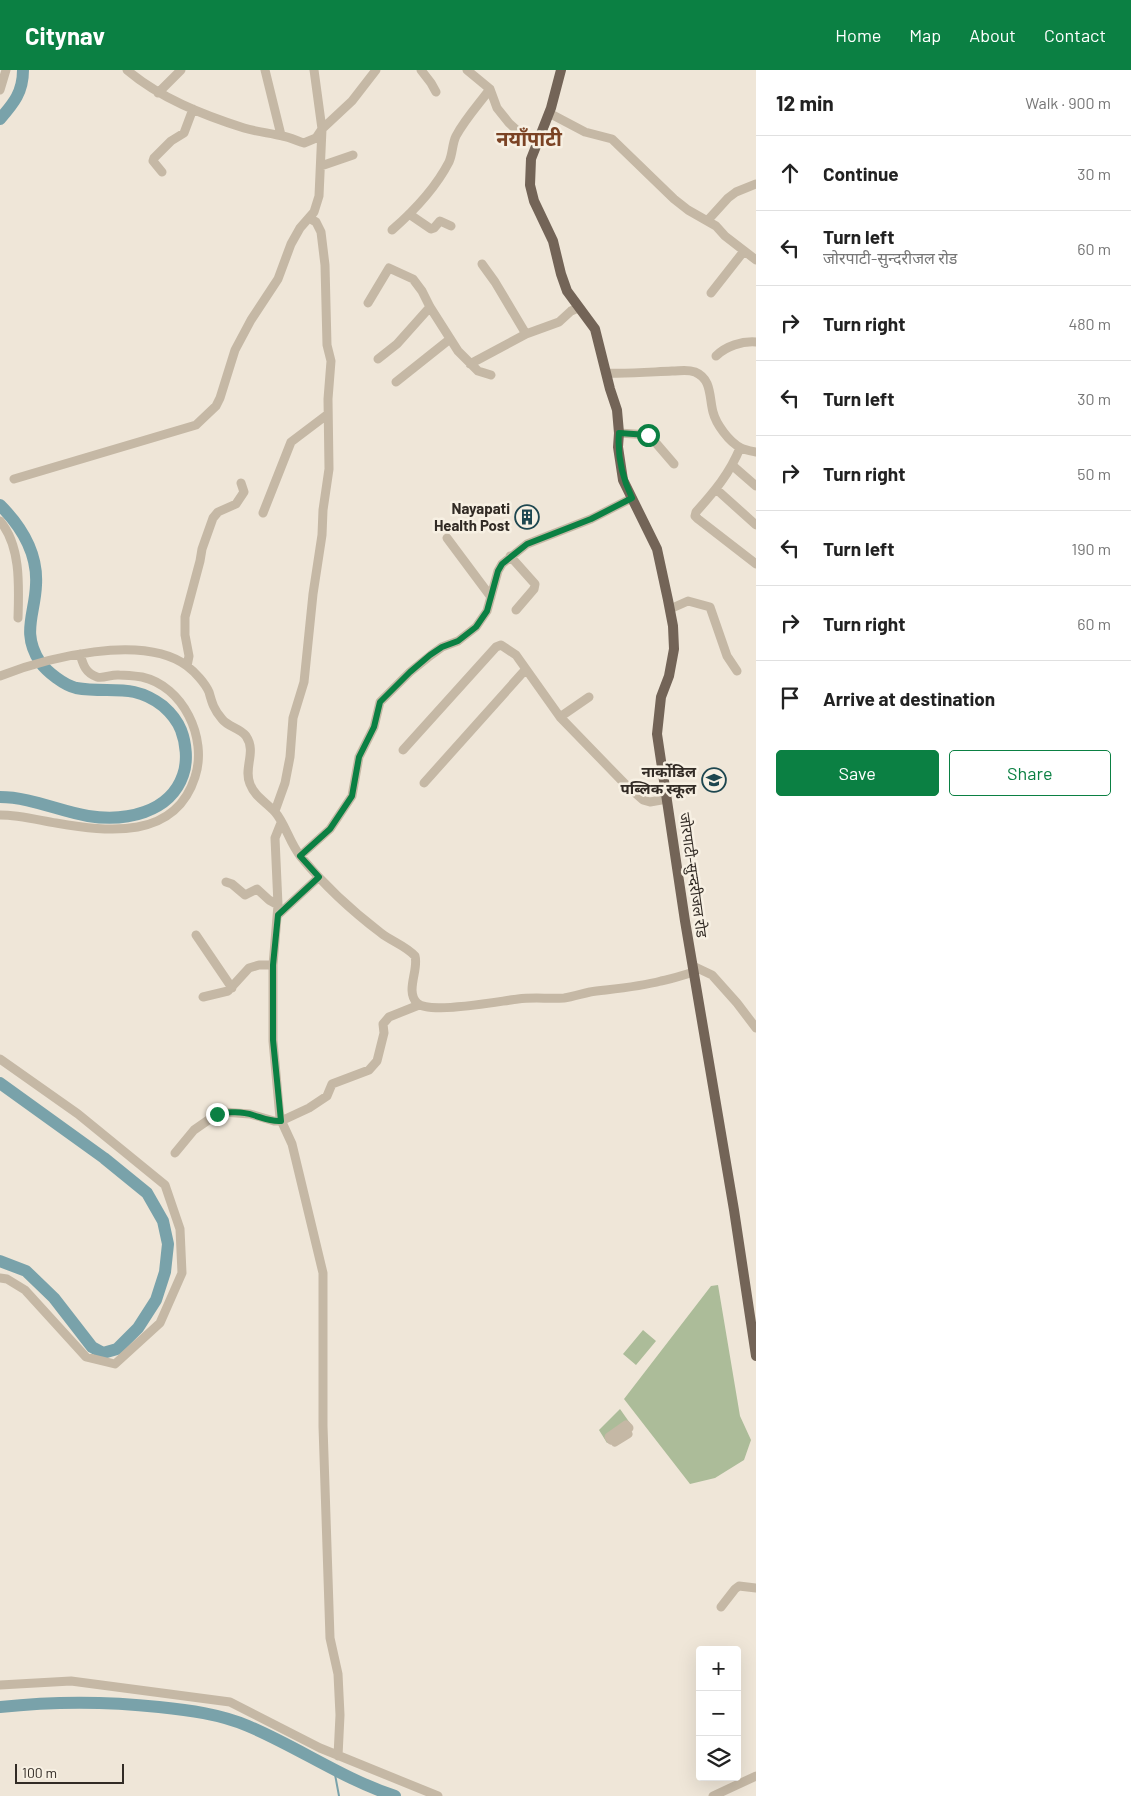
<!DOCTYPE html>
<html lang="en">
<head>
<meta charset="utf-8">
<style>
	:root { --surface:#fff; --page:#f2f2f2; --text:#222; --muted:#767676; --line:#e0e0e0; --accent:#0b8043 }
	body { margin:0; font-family:Barlow,"Noto Sans Devanagari",sans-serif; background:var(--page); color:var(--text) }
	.controls { position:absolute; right:15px; bottom:15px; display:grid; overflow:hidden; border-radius:5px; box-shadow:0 5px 20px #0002 }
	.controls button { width:45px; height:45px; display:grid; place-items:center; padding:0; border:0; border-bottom:1px solid var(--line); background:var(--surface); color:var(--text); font:25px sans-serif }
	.scale { position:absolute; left:15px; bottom:12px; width:109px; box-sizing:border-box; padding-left:5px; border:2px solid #322b25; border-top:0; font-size:14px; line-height:18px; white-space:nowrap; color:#322b25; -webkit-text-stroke:4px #f7f0e3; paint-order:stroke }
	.stop { position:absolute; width:15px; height:15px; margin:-11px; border:4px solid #0b8043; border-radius:50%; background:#fff }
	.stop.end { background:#0b8043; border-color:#fff; box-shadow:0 1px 5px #0008 }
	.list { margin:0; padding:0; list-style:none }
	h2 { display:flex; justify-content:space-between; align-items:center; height:65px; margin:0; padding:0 20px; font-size:21px }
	h2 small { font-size:16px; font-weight:400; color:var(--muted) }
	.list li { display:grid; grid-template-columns:32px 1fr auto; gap:15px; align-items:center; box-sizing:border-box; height:75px; padding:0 20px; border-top:1px solid var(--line) }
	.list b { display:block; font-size:19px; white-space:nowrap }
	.list p { margin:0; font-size:16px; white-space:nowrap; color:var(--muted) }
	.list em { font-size:16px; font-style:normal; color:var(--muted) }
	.actions { display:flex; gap:10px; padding:15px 20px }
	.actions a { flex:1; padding:11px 0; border:1px solid var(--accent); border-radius:5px; text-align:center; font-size:18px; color:var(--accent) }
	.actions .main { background:var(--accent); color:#fff }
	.icon { flex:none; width:28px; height:28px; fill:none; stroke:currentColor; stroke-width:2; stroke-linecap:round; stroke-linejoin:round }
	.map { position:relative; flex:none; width:756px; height:1726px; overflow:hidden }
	header { display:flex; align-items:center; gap:30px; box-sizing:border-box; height:70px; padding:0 25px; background:var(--accent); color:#fff }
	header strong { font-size:24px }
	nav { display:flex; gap:28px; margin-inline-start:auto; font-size:18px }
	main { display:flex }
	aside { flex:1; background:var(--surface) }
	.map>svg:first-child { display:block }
</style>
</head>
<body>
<header>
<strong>Citynav</strong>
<nav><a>Home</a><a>Map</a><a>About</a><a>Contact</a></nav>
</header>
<main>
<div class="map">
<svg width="756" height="1726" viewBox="0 0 756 1726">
	<rect width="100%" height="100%" fill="#efe6d8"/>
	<!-- green -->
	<path fill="#acbc99" d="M718,1215L740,1346L751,1370L744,1390L715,1408L690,1414L624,1329L711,1216Z
		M643,1260L656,1271L636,1295L623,1284Z
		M620,1339L632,1356L607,1373L599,1360Z"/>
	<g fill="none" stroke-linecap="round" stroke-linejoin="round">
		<!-- stream -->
		<path stroke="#79a2aa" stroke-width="2" d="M334,1699L339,1726"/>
		<!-- river -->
		<path stroke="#79a2aa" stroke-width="12" d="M0,49C14,33 23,22 23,0
			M0,435C22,457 38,483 36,515C35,544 21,563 40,592C47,602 64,615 76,618C110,624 132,612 163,636C171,643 177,650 181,660C186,673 188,691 183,705C170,743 125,752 88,746C59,741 30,727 0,727
			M0,1013L104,1088L147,1123L163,1151L168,1174L165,1202L156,1230L138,1258L117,1279L103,1283L92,1277L54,1228L26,1201L0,1191
			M0,1637C56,1631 103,1631 159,1637C188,1640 220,1644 248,1656C298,1677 343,1709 395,1726"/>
		<!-- minor -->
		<path stroke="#c5b8a5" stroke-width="9" d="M127,0C160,28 203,45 244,58C257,62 270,63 282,66C290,67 297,71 304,73L316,68L322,59L352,31L376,0
			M265,0L281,65
			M421,0L431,13L436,22
			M467,0L490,19L497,38L509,53L520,63L537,72
			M0,20L6,0
			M158,23L181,0
			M549,43L585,62L612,69L674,129L688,140L716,156L725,166L756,190
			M321,96L353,85
			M162,102L153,91L154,88L171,71L184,63L193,39
			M409,144L431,159L434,158L440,151L451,156
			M708,150L728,128L736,122L756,114
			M392,160C415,140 435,119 449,92C453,83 452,74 456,66C465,49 479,34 490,19
			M482,194L495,212L526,264
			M711,223L744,181
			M368,233L389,198L413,209L422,221L430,237L458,281L478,301L491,305
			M716,286C726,276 742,271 756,272
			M378,289L397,274L430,237
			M470,294L526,264L559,252L571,241L578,238
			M606,303C628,304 650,302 672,301C680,301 687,299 695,302C712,309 709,327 713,342C716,354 729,372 741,378C745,380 751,381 756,382
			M396,312L450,269
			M619,363L649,365L674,394
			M740,378C730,403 714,422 696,442L695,446L698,449L756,494
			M733,396L756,416
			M14,409L196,355L216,336L220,328L235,280L251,250L278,209L291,174L300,158L314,142L319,126L322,59L314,0
			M716,419L756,455
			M263,443L291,372L328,344
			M0,451C21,476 19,516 18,548
			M447,468L491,527
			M510,486L535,514L534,519L516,540
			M670,539L688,531L710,537L727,586L737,601
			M187,596L189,586L185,565V547L200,491L202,479L213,448L218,442L236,434L244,422L241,413
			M0,606C46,588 143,563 187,596C195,602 205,613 209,622C212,633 214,640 222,649C228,657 240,658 246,666C257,682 243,698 250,714C255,727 266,732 275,742C285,753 290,774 301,787C324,815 352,841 381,863C391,871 406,876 415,886C419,900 405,921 417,933C429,945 500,931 518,929C533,927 549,929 564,928C572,927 581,924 590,922C613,919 638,917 661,911C672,909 683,905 694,902
			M560,647L589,627
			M403,680L496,577L501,575L516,585L560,647L626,715L643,730L650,732L667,729
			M424,713L526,599
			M275,741L285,713L290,687L293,648L304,612L313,524L322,465L323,440L329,399L328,329L331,291L327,275L325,195L321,162L316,152L309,148
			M0,745C19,745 38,750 56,753C108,762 175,770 195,707C208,668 183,616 142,607C135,606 126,605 119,605C112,604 103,609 97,607C85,603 83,594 80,584
			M281,753L275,768L278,835L273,895V971L280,1048L292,1074L323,1203V1356L330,1568L338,1604L340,1645L338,1686
			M300,786L330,759L352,726L359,687L374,657L380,632L410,602L431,585L442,577L458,571L476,557L487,541L498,501L502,494L527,474L591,449L632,428
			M226,812L232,814L245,825L257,819L269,830L278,835
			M278,845L319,807
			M196,865L232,918
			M693,896L712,905L737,933L756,958
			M203,927L228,921L249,898L259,895H273
			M0,989L78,1044L165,1115L180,1159L182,1203L160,1253L115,1294L86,1287L25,1220L7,1209L0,1208
			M175,1083L194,1060L217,1044L223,1042L250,1044L274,1051H281L309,1038L327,1026L332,1014L369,1000L377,991L384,963L383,954L389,947L419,935
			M626,1355L629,1358L626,1360L628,1364L615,1372L613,1369L611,1370L609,1367Z
			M721,1537L735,1519L739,1516L756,1518
			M0,1615L71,1611L230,1632L320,1678L438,1726
			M713,1726L756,1706"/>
		<!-- major -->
		<path stroke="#736457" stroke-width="10" d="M561,0L551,38L531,89L530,115L534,131L553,171L561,204L567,221L595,259L610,319L617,340L619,363L618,377L623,410L657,479L668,530L673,556L674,579L669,606L661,627L657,664L685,851L734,1140L756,1286"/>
	</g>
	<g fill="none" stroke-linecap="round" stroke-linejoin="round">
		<!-- route -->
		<path stroke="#0b8043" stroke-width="6" d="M217,1044C226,1041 244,1042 253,1045C263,1048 271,1052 281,1051L273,970V895L278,845L319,807L300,786L330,759L352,726L359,687L374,657L380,632L410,602L430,585L442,577L458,571L476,557L487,541L498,501L502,494L527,474L591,449L632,428C622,407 617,387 619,363L648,365"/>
	</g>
	<!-- icons -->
	<defs>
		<g id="building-ring" transform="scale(1.25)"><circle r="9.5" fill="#f7f0e3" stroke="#1e4750" stroke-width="1.5"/><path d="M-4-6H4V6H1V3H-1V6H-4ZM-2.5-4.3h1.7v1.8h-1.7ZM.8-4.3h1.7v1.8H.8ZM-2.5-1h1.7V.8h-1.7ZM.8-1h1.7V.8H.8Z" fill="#1e4750"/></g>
		<g id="school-ring" transform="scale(1.25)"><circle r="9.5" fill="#f7f0e3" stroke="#1e4750" stroke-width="1.5"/><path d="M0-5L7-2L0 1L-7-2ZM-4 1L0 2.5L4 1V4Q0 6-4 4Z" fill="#1e4750"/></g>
	</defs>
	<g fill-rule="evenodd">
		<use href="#building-ring" x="527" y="447"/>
		<use href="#school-ring" x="714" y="710"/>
	</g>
	<g text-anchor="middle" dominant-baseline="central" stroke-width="5" stroke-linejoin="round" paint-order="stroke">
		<!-- poi labels -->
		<g font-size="15" font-weight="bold" fill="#322b25" stroke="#f7f0e3" text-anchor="end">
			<text x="510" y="438">Nayapati<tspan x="510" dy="17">Health Post</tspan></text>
			<text x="696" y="701">नार्कोडिल<tspan x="696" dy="17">पब्लिक स्कूल</tspan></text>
		</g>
		<!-- street labels -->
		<g font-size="15" fill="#322b25" stroke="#f7f0e3">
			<text transform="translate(694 805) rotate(82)">जोरपाटी-सुन्दरीजल रोड</text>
		</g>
		<!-- district labels -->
		<g font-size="20" font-weight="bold" fill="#7b4324" stroke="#f7f0e3">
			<text x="529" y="68">नयाँपाटी</text>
		</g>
	</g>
</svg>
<div class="controls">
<button>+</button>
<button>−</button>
<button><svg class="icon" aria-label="layers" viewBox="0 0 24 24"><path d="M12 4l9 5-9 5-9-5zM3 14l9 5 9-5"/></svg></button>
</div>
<div class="scale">100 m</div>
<div class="stop" style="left:648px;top:365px"></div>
<div class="stop end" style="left:217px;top:1044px"></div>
</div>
<aside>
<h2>12 min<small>Walk · 900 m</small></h2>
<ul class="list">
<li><svg class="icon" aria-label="ahead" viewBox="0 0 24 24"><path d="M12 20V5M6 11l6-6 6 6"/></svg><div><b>Continue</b></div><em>30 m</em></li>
<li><svg class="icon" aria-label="left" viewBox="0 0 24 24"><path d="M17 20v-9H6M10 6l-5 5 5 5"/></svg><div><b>Turn left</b><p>जोरपाटी-सुन्दरीजल रोड</p></div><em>60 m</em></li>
<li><svg class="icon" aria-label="right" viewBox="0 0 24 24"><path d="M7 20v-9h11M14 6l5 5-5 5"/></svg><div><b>Turn right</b></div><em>480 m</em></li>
<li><svg class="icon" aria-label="left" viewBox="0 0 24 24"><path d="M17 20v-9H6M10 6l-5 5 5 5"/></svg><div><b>Turn left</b></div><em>30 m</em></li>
<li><svg class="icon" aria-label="right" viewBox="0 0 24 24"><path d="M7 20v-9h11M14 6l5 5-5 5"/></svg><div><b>Turn right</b></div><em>50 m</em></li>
<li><svg class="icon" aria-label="left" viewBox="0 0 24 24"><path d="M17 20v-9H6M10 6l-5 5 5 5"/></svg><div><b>Turn left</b></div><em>190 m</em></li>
<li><svg class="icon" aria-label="right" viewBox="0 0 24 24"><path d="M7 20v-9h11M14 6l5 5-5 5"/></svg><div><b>Turn right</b></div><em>60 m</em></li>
<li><svg class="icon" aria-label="arrive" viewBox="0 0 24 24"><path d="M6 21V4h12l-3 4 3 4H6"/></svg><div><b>Arrive at destination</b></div></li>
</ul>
<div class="actions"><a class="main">Save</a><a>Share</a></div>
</aside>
</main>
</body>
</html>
